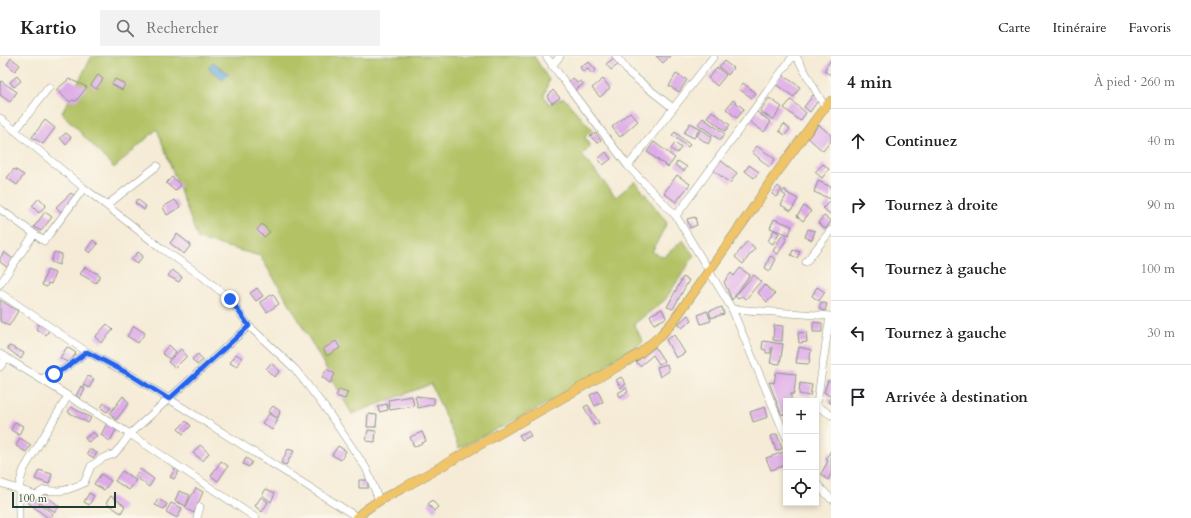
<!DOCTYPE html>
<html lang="fr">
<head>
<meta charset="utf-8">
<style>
	:root { --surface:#fff; --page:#f2f2f2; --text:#202124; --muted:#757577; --line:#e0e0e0 }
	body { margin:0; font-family:Cardo,serif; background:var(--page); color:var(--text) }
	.controls { position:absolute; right:12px; bottom:12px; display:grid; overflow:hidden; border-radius:0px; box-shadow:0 2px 6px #0003 }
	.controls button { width:36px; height:36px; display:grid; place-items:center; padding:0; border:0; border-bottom:1px solid var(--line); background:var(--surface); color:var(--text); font:20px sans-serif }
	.scale { position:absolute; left:12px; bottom:10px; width:104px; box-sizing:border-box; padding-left:4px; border:2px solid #1f3d34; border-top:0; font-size:11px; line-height:14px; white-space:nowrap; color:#1f3d34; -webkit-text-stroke:3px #fbf7ec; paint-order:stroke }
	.stop { position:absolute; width:12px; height:12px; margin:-9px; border:3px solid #2563eb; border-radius:50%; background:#fff }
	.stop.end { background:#2563eb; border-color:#fff; box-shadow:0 1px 4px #0008 }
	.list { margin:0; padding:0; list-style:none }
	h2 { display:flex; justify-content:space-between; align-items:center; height:52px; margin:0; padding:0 16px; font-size:17px }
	h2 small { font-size:13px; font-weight:400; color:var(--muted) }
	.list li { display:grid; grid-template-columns:26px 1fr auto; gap:12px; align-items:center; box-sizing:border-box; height:64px; padding:0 16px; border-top:1px solid var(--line) }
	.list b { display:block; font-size:15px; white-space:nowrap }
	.list em { font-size:13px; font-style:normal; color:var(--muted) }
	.icon { flex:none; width:22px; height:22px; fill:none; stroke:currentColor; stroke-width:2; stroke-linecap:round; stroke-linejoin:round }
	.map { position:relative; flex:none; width:831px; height:462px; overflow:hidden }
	header { display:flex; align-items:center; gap:24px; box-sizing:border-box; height:56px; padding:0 20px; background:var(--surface); border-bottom:1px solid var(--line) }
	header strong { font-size:19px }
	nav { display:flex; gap:22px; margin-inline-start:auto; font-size:14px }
	.search { width:280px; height:36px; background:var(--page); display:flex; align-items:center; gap:10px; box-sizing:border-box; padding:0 14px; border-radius:0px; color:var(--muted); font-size:15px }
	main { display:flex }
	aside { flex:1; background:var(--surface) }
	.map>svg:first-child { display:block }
</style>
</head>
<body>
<header>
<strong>Kartio</strong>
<div class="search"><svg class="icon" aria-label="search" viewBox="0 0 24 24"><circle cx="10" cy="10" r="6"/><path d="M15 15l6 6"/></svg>Rechercher</div>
<nav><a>Carte</a><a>Itinéraire</a><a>Favoris</a></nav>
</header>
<main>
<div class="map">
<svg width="831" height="462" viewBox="0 0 831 462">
	<rect width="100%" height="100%" fill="#fbf7ec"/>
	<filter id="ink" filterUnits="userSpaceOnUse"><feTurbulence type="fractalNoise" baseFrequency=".025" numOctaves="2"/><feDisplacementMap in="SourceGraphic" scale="8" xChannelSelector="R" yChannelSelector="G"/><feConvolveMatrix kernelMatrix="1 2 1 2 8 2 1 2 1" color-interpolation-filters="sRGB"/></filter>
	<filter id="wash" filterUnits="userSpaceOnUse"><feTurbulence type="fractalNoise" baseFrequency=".012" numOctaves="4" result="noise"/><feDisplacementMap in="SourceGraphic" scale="16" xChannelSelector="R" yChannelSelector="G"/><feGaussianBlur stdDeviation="0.9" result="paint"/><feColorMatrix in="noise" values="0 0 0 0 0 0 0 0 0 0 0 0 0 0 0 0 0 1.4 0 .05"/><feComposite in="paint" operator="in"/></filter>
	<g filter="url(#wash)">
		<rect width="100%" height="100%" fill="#f5ebd6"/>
		<!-- green -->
		<path fill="#b2c265" stroke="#68804c" d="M92,0H534L549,24L544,40L549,48L564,42L592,74L585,81L590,91L582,99L616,141L635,125L667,167L652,196L664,201L683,184L694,200L665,244L634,268L643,286L608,307L602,316L537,353L459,392L431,328L352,358L288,245L260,200L198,183L157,73L114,112L62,57Z"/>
		<!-- water -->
		<path fill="#64a9d9" stroke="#427386" d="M213,6L229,18L223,24L208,12Z"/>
		<g id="blocks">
			<!-- building -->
			<path fill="#deabe8" d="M656,0H670L663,7Z
				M11,2L20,9L15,15L7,8Z
				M614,2L619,8L611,14L606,8Z
				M831,3V19L824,15Z
				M724,5L733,12L728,19L719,11Z
				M589,6L596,14L592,18L587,12L583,16L580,11Z
				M717,12L726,19L717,30L708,22Z
				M676,18L687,24L679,36L669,30Z
				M781,18L800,31L794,41L775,28Z
				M98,19L103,23L96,33L91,29Z
				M17,20L21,25L14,31L10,26Z
				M573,22L577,27L581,25L583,28L574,35L568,26Z
				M69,23L87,31L76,45L72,44L70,46L56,34Z
				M115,23L125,28L122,34L112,28Z
				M603,23L610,32L600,41L592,32Z
				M1,25L17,36L10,46L0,39V27Z
				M743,27L756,37L752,42L739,33Z
				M553,34L560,42L552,47L547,41Z
				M813,39L819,43L810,56L804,51Z
				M769,42L782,51L773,64L760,55Z
				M733,44L744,53L737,62L726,53Z
				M791,44L806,57L800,65L784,52Z
				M753,53L771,66L764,76L746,63Z
				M712,55L730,69L725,75L707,61Z
				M630,56L638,65L620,81L612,71Z
				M703,62L725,78L720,84L698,68Z
				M45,64L55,72L43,88L32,81Z
				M690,67L700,72L694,82L684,77Z
				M784,68L790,73L785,79L779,75Z
				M819,69L831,79V85L823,95L808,82Z
				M701,73L712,81L708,88L697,80Z
				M675,76L690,89L688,91L672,79Z
				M66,77L71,81L66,89L60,82Z
				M596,77L601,84L597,87L590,80Z
				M654,86L675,102L668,111L647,96Z
				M675,87L681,92L677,97L671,93Z
				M757,90L775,103L769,111L752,96Z
				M606,96L611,103L603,109L598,103Z
				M720,104L737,117L730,127L713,114Z
				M678,105L687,111L684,115L675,109Z
				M823,108L829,113L822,122L815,116Z
				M749,109L759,116L754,122L745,115Z
				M14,113L24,119L17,129L7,122Z
				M677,119L690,128L676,146L664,137Z
				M172,121L181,129L175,135L166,127Z
				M818,125L831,131V143L814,136Z
				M778,130L782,134L776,141L772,138Z
				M785,133L787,137L798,143L791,155L781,149L786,140L782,137Z
				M71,137L76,141L62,157L56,151Z
				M39,142L46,149L39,157L32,150Z
				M137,143L146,150L144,154L135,147Z
				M175,144L180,151L167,159L163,151Z
				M830,145L831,146V159L823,152Z
				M804,150L811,155L803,165L797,160Z
				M45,156L52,161L41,175L34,171Z
				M824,160L831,165L826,173L818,167Z
				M695,161L697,169L690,172L687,163Z
				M774,163L792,170L789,179L770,172Z
				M262,168L270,176L264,181L257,174Z
				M808,173L815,175L812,184L805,181Z
				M774,174L779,177L773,188L768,185Z
				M177,178L191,189L184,198L170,187Z
				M782,179L787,182L778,198L773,195Z
				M93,184L98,188L90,197L86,194Z
				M747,185L755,192L743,208L735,201Z
				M793,194L800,196L797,202L791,199Z
				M4,196L13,203L7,211L0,206V202Z
				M54,196L62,198L59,209L51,206Z
				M138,196L143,200L137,208L131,204Z
				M770,200L776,203L770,215L765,212Z
				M85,211L100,219L96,227L80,218Z
				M740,212L750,219L732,244L724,226L731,217L734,220Z
				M47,214L55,217L51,228L48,227L47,231L42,229Z
				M172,214L182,221L179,226L168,220Z
				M754,219L761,225L746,243L741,240L738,243L735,240Z
				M683,221L689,224L673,253L667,251Z
				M765,229L775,238L767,246L758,237Z
				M817,231L825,236L819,245L812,240Z
				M257,232L263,240L256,245L250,237Z
				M273,238L279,248L267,256L260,246Z
				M0,244L18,255L9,270L0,265Z
				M821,246L827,248L825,255L819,253Z
				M722,251L724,258L711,262L709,255Z
				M662,253L666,262L654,268L650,259Z
				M707,255L711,265L701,268L698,259Z
				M688,259L692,264L682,272L678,268Z
				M813,266L822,267V276H813Z
				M39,268L49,274L46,279L36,273Z
				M107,268L113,274L101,287L95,281Z
				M774,269L783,270L782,285L773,284Z
				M134,270L145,277L138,287L127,280Z
				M806,276L807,286L799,287L798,277Z
				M674,279L685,297L676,302L666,284Z
				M336,285L340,292L327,300L323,293Z
				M763,285L783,288L780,308L770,307L773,292H771V297H766V294L762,293Z
				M169,289L176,296L169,303L162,297Z
				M10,290L24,297L21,303L7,292Z
				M67,291L76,297L69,307L60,302Z
				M655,291L664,305L659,308L653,299L640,310L636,306Z
				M799,291L811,294L809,308L796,307Z
				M181,293L187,300L175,312L168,306Z
				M198,298L203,304L197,309L192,303Z
				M236,298L242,302L237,311L230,307Z
				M271,307L280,315L274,321L266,313Z
				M667,308L669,315L660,321L657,311Z
				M327,313L335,318L330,327L322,321Z
				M776,316L796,318L794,338H791V345H786V359L781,358L769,326L774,327Z
				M88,320L94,323L89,332L83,329Z
				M621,321L626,328L621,332L616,324Z
				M828,324L831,326V348L828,345L831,341L824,336Z
				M800,327L812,329L810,340L799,338Z
				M81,330L85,333L80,342L76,340Z
				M626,332L628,336L620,341L618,337Z
				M339,333L348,336L345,343L336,340Z
				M598,335L603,346L595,350L590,339Z
				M123,340L129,347L116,364L110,357Z
				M412,340L414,350L390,354L388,344Z
				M415,340L434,342V348L418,352Z
				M104,347L111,352L107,356L101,352Z
				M387,348L388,354L379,356L378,350Z
				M588,349L599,367L594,369L584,351Z
				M273,350L280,355L278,362L268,356Z
				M71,351L91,362L88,367L68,356Z
				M765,351L768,361L753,366L750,356Z
				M269,358L278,364L272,374L262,367Z
				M368,358L377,359L376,371H367Z
				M186,365L191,370L183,378L178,373Z
				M15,366L23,370L19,379L11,374Z
				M107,367L117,372L110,385L101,379Z
				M368,374L376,375L375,386L366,385Z
				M528,375L531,380L522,384L519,379Z
				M93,376L97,380L88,386L85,382Z
				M422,376L426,385L414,391L410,381Z
				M777,378L782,393L776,395L771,380Z
				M20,382L31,389L26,396L16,390Z
				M200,389L209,397L203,405L193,397Z
				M338,390L346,395L341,404L332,399Z
				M89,393L97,397L94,402L87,398Z
				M288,393L294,395L286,409L281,407Z
				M831,394V418L828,424L821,418L828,405L826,403Z
				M784,396L786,400V409L771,414L766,402Z
				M246,402L252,406L249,411L243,408Z
				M221,405L228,410L218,425L211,420Z
				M140,413L154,423L149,431L135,420Z
				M175,413L179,415L174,423L170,421Z
				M39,414L52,418L49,428L35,423Z
				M122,415L136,424L129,434L115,425Z
				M101,418L111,425L104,434L94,428Z
				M359,424H368V432H359Z
				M196,432L203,436L194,457L185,452Z
				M266,433L275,437L271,446L262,439Z
				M179,435L190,439L186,450L175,445Z
				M89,437L94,440L89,449L84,446Z
				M44,438L59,450L55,456L39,445Z
				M30,440L53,458L50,462H48L26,445Z
				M111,440L125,450L121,457L106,447Z
				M261,441L268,446L262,456L255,450Z
				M158,443L167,448L164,453L155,449Z
				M432,444L438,451L434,455L428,448Z
				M171,447L182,452L177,462L166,456Z"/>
		</g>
	</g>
	<g filter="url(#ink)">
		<use href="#blocks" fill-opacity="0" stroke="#8a9485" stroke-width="1"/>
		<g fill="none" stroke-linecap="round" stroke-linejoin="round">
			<!-- minor casing -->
			<g stroke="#8a9485" stroke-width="8">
				<path id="minor" d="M546,0L572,36L628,110L676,160L732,253L786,381
					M616,0L629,17L673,52
					M796,0L825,51
					M552,10L560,0
					M0,62L84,132L161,192L202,220L230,243L249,270L295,313L326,353L366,412L379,444
					M15,75L49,31
					M628,110L714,0
					M107,149L157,110
					M0,153L44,185L84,132
					M676,160L793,0
					M806,206L831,174
					M0,228L34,178
					M0,237L87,296L129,318L169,343L357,461
					M732,253L831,260
					M0,298L130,378L256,462
					M0,311L6,302
					M41,323L64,313L87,296
					M817,350L831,359
					M816,354L830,260
					M0,427L36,439L44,434C61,437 68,434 84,427L91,410L103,402L114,398L122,389L130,378L249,270
					M816,427L831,443
					M19,462C19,445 17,430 24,413L68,340
					M197,462L200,451"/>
			</g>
			<!-- major casing -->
			<g stroke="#8a9485" stroke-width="10">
				<path id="major" d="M356,462C371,448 387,440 405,431L624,307L640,297L660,280L672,267L754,151L773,122L825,51L831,45"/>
			</g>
			<!-- minor -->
			<use href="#minor" stroke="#fff" stroke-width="7"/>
			<!-- major -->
			<use href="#major" stroke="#f0c469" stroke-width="9"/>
		</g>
	</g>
	<g fill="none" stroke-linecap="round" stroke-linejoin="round" filter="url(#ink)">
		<!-- route -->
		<path stroke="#2563eb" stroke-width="5" d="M54,318L64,313L87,296L129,318L169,343L249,270L230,243"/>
	</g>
</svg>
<div class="controls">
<button>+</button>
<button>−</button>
<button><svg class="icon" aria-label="locate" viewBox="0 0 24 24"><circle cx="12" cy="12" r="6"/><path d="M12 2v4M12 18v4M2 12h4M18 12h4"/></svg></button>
</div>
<div class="scale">100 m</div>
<div class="stop" style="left:54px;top:318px"></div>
<div class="stop end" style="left:230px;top:243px"></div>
</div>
<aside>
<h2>4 min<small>À pied · 260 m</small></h2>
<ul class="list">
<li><svg class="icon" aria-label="ahead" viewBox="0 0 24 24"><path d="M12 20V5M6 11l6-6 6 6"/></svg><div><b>Continuez</b></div><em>40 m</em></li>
<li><svg class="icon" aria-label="right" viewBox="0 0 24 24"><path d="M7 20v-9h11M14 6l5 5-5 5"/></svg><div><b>Tournez à droite</b></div><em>90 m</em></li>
<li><svg class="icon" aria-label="left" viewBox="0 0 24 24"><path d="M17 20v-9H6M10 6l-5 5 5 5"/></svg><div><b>Tournez à gauche</b></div><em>100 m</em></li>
<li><svg class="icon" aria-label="left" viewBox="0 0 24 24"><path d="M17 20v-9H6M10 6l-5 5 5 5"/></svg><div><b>Tournez à gauche</b></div><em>30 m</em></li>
<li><svg class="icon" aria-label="arrive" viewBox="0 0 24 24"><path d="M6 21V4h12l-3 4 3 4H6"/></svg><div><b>Arrivée à destination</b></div></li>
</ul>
</aside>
</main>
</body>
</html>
